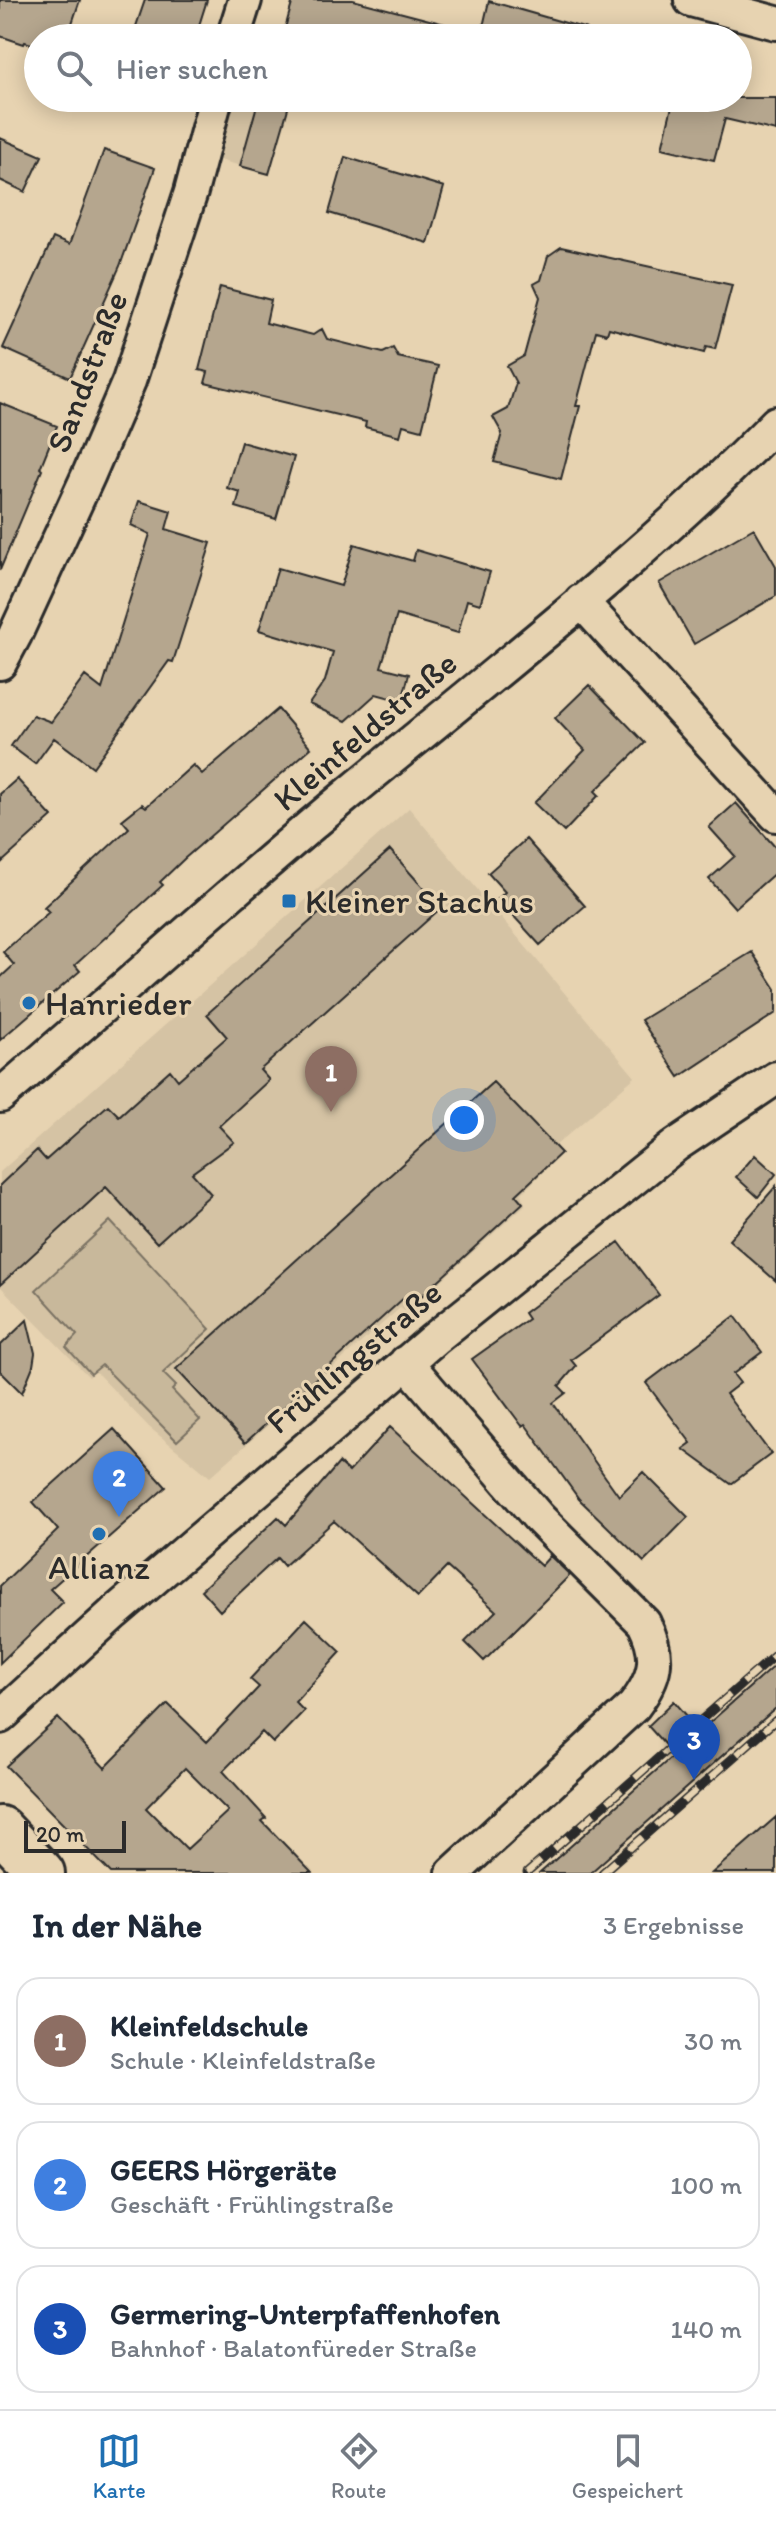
<!DOCTYPE html>
<html lang="de">
<head>
<meta charset="utf-8">
<style>
	:root { --surface:#fff; --page:#f6f6f7; --text:#1f2937; --muted:#747a83; --line:#e0e1e3; --accent:#1f6fb2 }
	body { margin:0; font-family:Itim,sans-serif; background:var(--page); color:var(--text) }
	.scale { position:absolute; left:24px; bottom:20px; width:102px; box-sizing:border-box; padding-left:8px; border:4px solid #2b2b2b; border-top:0; font-size:22px; line-height:28px; white-space:nowrap; color:#2b2b2b; -webkit-text-stroke:6px #e7d3b1; paint-order:stroke }
	.you { position:absolute; left:464px; top:1120px; width:28px; height:28px; margin:-20px; border:6px solid #fff; border-radius:50%; background:#1a73e8; box-shadow:0 0 0 12px #1a73e833 }
	.badge { display:grid; place-items:center; width:52px; height:52px; border-radius:50%; background:var(--accent); color:#fff; font-size:26px; font-weight:700 }
	.pin { position:absolute; translate:-50% -66px; filter:drop-shadow(0 2px 4px #0008) }
	.pin::after { content:''; position:absolute; top:42px; width:28px; height:24px; background:inherit; clip-path:polygon(0 0,100% 0,50% 100%) }
	.list { margin:0; padding:0; list-style:none }
	h2 { display:flex; justify-content:space-between; align-items:center; height:104px; margin:0; padding:0 32px; font-size:34px }
	h2 small { font-size:26px; font-weight:400; color:var(--muted) }
	.list li { display:grid; grid-template-columns:52px 1fr auto; gap:24px; align-items:center; box-sizing:border-box; height:128px; margin:0 16px 16px; padding:0 16px; border:2px solid var(--line); border-radius:24px }
	.list b { display:block; font-size:30px; white-space:nowrap }
	.list p { margin:0; font-size:26px; white-space:nowrap; color:var(--muted) }
	.list em { font-size:26px; font-style:normal; color:var(--muted) }
	.icon { flex:none; width:44px; height:44px; fill:none; stroke:currentColor; stroke-width:2; stroke-linecap:round; stroke-linejoin:round }
	.map { position:relative; flex:none; width:776px; height:1873px; overflow:hidden }
	.search { position:absolute; background:var(--surface); box-shadow:0 4px 20px #0003; left:24px; right:24px; top:24px; height:88px; display:flex; align-items:center; gap:20px; box-sizing:border-box; padding:0 28px; border-radius:44px; color:var(--muted); font-size:30px }
	.sheet { height:536px; background:var(--surface) }
	nav { display:flex; justify-content:space-around; align-items:center; box-sizing:border-box; height:112px; border-top:2px solid var(--line); background:var(--surface); font-size:22px; color:var(--muted) }
	nav a { display:grid; justify-items:center; gap:4px }
	nav .on { color:var(--accent) }
	.map>svg:first-child { display:block }
</style>
</head>
<body>
<div class="map">
<svg width="776" height="1873" viewBox="0 0 776 1873">
	<rect width="100%" height="100%" fill="#e7d3b1"/>
	<filter id="ink" filterUnits="userSpaceOnUse"><feTurbulence type="fractalNoise" baseFrequency=".0125" numOctaves="2"/><feDisplacementMap in="SourceGraphic" scale="16" xChannelSelector="R" yChannelSelector="G"/><feConvolveMatrix kernelMatrix="1 2 1 2 8 2 1 2 1" color-interpolation-filters="sRGB"/></filter>
	<g filter="url(#ink)">
		<!-- built -->
		<path fill="#d5c3a4" d="M232,98H290L269,174L216,159Z
			M409,808L635,1077L555,1146L561,1154L521,1194L525,1205L406,1312L400,1308L210,1477L149,1427L95,1371L89,1377L0,1286V1172Z"/>
		<!-- green -->
		<path fill="#c8b89b" stroke="#7a7263" stroke-width="2" d="M110,1221L210,1329L163,1373L176,1386L172,1390L200,1420L177,1441L102,1365L91,1374L66,1347L77,1335L36,1290Z"/>
		<!-- building -->
		<path fill="#b5a68e" stroke="#2b2b2b" stroke-width="2" fill-rule="evenodd" d="M0,0H80L67,38H38V46L25,42L24,44L0,36Z
			M145,0H207L195,38H132Z
			M293,0H353L464,29L463,38H306L284,32Z
			M489,1L587,29L586,38H511L482,31Z
			M259,98H291L269,174L240,166Z
			M674,98H776V131L725,119L714,160L662,148Z
			M0,138L42,156L25,192L0,180Z
			M104,150L155,168L120,266L70,378L3,348L53,238L69,245Z
			M345,157L444,187L428,243L329,213Z
			M561,247L732,285L715,349L706,347L704,353L609,328L607,334L596,331L576,406H580L561,479L494,462L502,433L493,417L508,409L516,383L507,366L524,356L540,297L534,284L541,280L548,256Z
			M220,287L271,300L266,323L313,335L322,329L327,339L383,353L393,348L398,357L438,366L422,430L403,425L400,436L365,427L366,422L205,383L208,372L199,370Z
			M0,403L57,426L40,468L42,470L0,570Z
			M241,442L294,457L276,519L236,507L240,492L227,488Z
			M139,501L171,511L166,529L211,543L173,662L169,661L93,767L54,738L35,764L11,746L33,715L51,722L85,676L102,689L150,534L131,525Z
			M754,528L776,566V596L694,644L659,583Z
			M354,544L413,561L416,550L490,572L480,604L467,600L458,633L397,615L381,667L409,674L402,701L376,694L346,721L309,704L325,681L333,652L259,630L278,568L341,586Z
			M589,685L645,743L595,791L599,795L564,832L534,803L585,750L555,718Z
			M278,709L311,748L184,859L160,882L163,885L75,965L80,971L0,1040V978L14,965L3,952L49,912L44,907L129,828L122,820L142,804L146,807L193,765L202,774Z
			M17,779L52,817L0,864V794Z
			M736,803L776,848V872L735,908L709,879L735,856L709,827Z
			M526,839L585,906L540,945L498,899L505,892L488,873Z
			M390,850L441,908L260,1070L269,1080L219,1126L234,1142L192,1173L211,1194L157,1243L106,1187L0,1285V1185L37,1150L46,1160L108,1105L119,1116L170,1070L178,1080L227,1037L207,1014Z
			M752,952L776,989V1013L679,1077L641,1020Z
			M493,1082L561,1153L516,1195L523,1203L415,1302L407,1295L245,1443L176,1369Z
			M755,1155L776,1174L758,1197L736,1177Z
			M776,1186V1281L729,1240Z
			M619,1242L659,1295L571,1360L576,1366L559,1386L566,1393L553,1403L619,1496L643,1472L688,1517L644,1562L579,1499L525,1424L522,1426L472,1359L528,1319L524,1313Z
			M735,1316L762,1352L733,1374L740,1383L726,1394L771,1454L731,1484L683,1449L691,1443L646,1383Z
			M27,1320L35,1353L33,1366L22,1393L0,1371V1346Z
			M390,1427L541,1566L550,1556L570,1575L484,1661L465,1642L496,1611L447,1567L418,1597L334,1521L284,1566L277,1558L220,1611L201,1590L278,1517L286,1525L339,1463L349,1472Z
			M114,1429L166,1487L50,1589L63,1602L0,1663V1586L58,1530L33,1502Z
			M306,1619L341,1652L295,1702L304,1711L273,1743L262,1732L223,1771L266,1818L262,1821L312,1873H111L6,1766L58,1718L105,1768L168,1704L207,1742L259,1687L250,1679ZM185,1768L228,1811L187,1849L146,1808Z
			M776,1664V1708L590,1873H540L674,1755L648,1726L674,1701L700,1731Z
			M776,1817V1873H712Z"/>
		<g fill="none" stroke-linecap="round" stroke-linejoin="round">
			<!-- street casing -->
			<g stroke="#2b2b2b" stroke-width="38">
				<path id="street" d="M691,0L776,23
					M233,38L245,0
					M581,601L776,815
					M0,663L15,635L89,474L129,381L191,192L216,98
					M0,1096C118,995 232,890 352,791C495,673 646,556 776,423
					M406,1362L539,1518L644,1623C661,1657 656,1677 634,1706L453,1873
					M0,1717L114,1613L434,1339L676,1145L776,1078"/>
			</g>
			<!-- secondary casing -->
			<g stroke="#2b2b2b" stroke-width="50">
				<path id="secondary" d="M0,1829L42,1873"/>
			</g>
			<!-- street -->
			<use href="#street" stroke="#e7d3b1" stroke-width="32"/>
			<!-- secondary -->
			<use href="#secondary" stroke="#e7d3b1" stroke-width="44"/>
			<!-- rail casing -->
			<g stroke="#2b2b2b" stroke-width="9">
				<path id="rail" d="M527,1873L776,1654
					M602,1873L776,1720"/>
			</g>
			<!-- rail -->
			<use href="#rail" stroke="#e7d3b1" stroke-width="6" stroke-dasharray="18" stroke-linecap="butt"/>
		</g>
	</g>
	<!-- markers -->
	<g fill="#1f6fb2" stroke="#e7d3b1" stroke-width="3">
		<rect x="281" y="893" width="16" height="16" rx="4"/>
		<circle cx="29" cy="1003" r="8"/>
		<circle cx="99" cy="1534" r="8"/>
	</g>
	<g text-anchor="middle" dominant-baseline="central" stroke-width="6" stroke-linejoin="round" paint-order="stroke">
		<!-- street labels -->
		<g font-size="34" fill="#2b2b2b" stroke="#e7d3b1">
			<text transform="translate(87 372) rotate(-69)">Sandstraße</text>
			<text transform="translate(365 731) rotate(-40)">Kleinfeldstraße</text>
			<text transform="translate(354 1357) rotate(-40)">Frühlingstraße</text>
		</g>
		<!-- poi labels -->
		<g font-size="34" fill="#2b2b2b" stroke="#e7d3b1" text-anchor="start">
			<text x="305" y="901">Kleiner Stachus</text>
			<text x="45" y="1003">Hanrieder</text>
			<text x="99" y="1567" text-anchor="middle">Allianz</text>
		</g>
	</g>
</svg>
<div class="scale">20 m</div>
<div class="you"></div>
<div class="pin badge" style="left:331px;top:1112px;background:#8d6e63">1</div>
<div class="pin badge" style="left:119px;top:1517px;background:#3f7fe0">2</div>
<div class="pin badge" style="left:694px;top:1780px;background:#1a4fb4">3</div>
<div class="search"><svg class="icon" aria-label="search" viewBox="0 0 24 24"><circle cx="10" cy="10" r="6"/><path d="M15 15l6 6"/></svg>Hier suchen</div>
</div>
<section class="sheet">
<h2>In der Nähe<small>3 Ergebnisse</small></h2>
<ul class="list">
<li><span class="badge" style="background:#8d6e63">1</span><div><b>Kleinfeldschule</b><p>Schule · Kleinfeldstraße</p></div><em>30 m</em></li>
<li><span class="badge" style="background:#3f7fe0">2</span><div><b>GEERS Hörgeräte</b><p>Geschäft · Frühlingstraße</p></div><em>100 m</em></li>
<li><span class="badge" style="background:#1a4fb4">3</span><div><b>Germering-Unterpfaffenhofen</b><p>Bahnhof · Balatonfüreder Straße</p></div><em>140 m</em></li>
</ul>
</section>
<nav>
<a class="on"><svg class="icon" aria-label="map" viewBox="0 0 24 24"><path d="M3 6l6-2 6 2 6-2v14l-6 2-6-2-6 2zM9 4v14M15 6v14"/></svg>Karte</a>
<a><svg class="icon" aria-label="directions" viewBox="0 0 24 24"><path d="M12 3l9 9-9 9-9-9zM9 14v-3h6M13 9l2 2-2 2"/></svg>Route</a>
<a><svg class="icon" aria-label="saved" viewBox="0 0 24 24"><path d="M7 4h10v16l-5-4-5 4z"/></svg>Gespeichert</a>
</nav>
</body>
</html>
